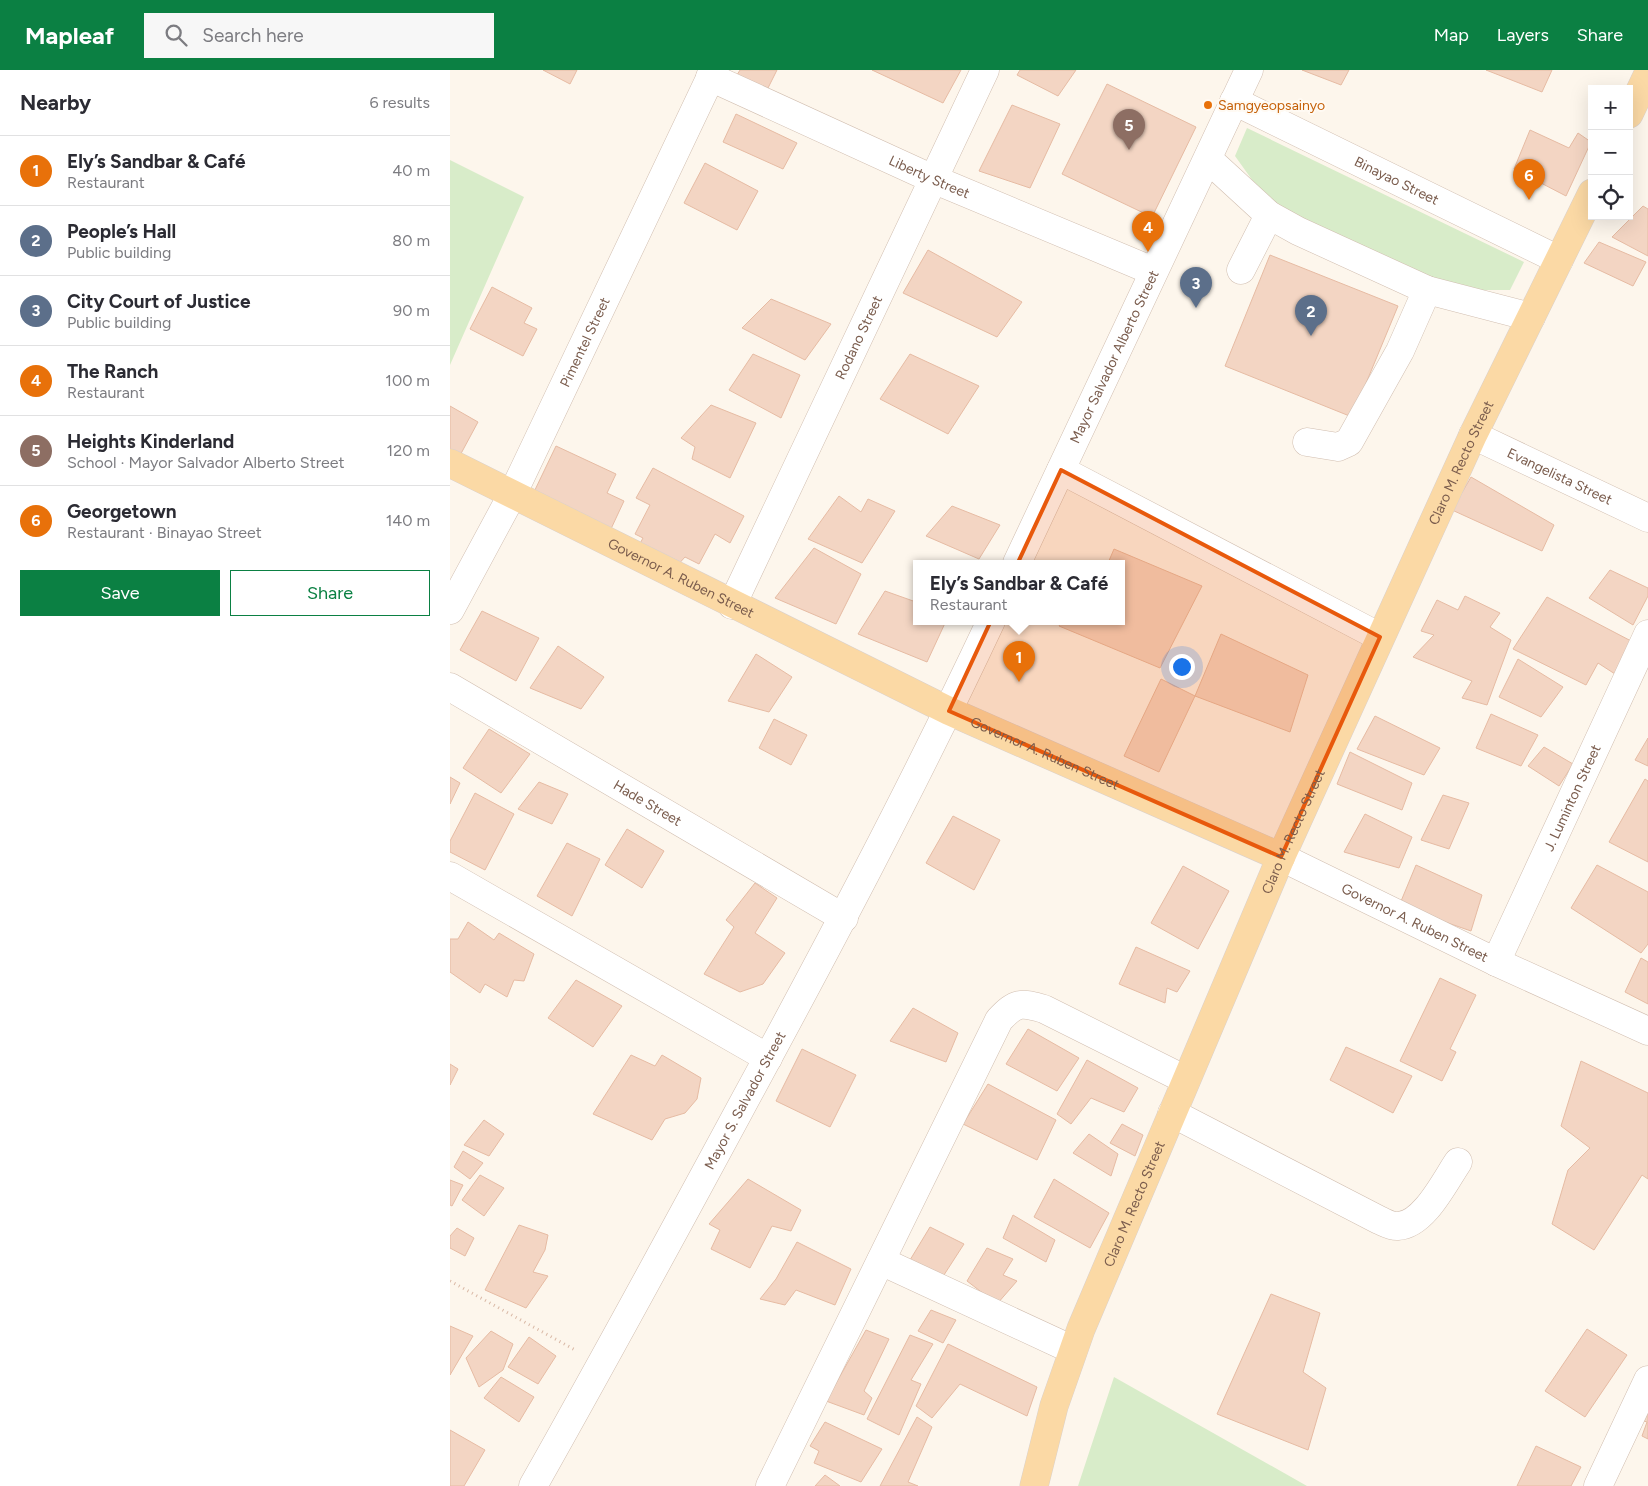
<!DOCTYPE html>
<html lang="en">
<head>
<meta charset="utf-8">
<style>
	:root { --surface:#fff; --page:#f7f7f7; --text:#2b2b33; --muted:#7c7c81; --line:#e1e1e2; --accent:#0b8043 }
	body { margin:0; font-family:Figtree,sans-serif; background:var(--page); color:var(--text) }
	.controls { position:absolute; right:15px; top:15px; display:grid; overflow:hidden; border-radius:0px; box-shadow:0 5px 20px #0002 }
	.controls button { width:45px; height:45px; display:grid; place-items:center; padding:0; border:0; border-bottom:1px solid var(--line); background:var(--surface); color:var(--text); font:25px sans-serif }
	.you { position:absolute; left:731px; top:596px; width:18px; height:18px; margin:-12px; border:4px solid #fff; border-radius:50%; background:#1a73e8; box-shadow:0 0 0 8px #1a73e833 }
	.badge { display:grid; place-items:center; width:32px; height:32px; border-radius:50%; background:var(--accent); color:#fff; font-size:16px; font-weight:700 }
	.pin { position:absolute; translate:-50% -41px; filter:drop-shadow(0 1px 2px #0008) }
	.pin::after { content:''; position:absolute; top:26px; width:18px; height:15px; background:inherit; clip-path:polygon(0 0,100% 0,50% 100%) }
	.popup { position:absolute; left:463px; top:490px; width:212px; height:65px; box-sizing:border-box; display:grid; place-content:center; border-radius:0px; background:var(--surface); filter:drop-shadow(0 1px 4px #0005); font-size:16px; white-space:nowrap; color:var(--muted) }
	.popup b { font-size:19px; color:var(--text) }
	.popup::after { content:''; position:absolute; left:50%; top:100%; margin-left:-10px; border:10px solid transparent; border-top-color:var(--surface) }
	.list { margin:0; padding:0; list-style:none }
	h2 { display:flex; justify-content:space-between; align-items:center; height:65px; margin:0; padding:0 20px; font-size:21px }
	h2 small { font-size:16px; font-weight:400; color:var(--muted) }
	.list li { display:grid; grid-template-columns:32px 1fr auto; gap:15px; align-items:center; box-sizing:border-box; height:70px; padding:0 20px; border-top:1px solid var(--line) }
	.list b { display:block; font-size:19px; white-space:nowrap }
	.list p { margin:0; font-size:16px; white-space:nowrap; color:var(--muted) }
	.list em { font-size:16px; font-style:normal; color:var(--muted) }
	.actions { display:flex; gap:10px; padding:15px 20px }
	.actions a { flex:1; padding:11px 0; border:1px solid var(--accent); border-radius:0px; text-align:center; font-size:18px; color:var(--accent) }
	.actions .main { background:var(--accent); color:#fff }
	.icon { flex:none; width:28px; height:28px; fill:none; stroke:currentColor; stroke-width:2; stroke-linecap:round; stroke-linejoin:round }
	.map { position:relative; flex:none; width:1198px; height:1416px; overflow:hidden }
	header { display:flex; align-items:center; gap:30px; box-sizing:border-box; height:70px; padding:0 25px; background:var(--accent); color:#fff }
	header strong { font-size:24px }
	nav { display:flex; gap:28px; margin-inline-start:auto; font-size:18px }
	.search { width:350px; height:45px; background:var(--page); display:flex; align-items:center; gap:12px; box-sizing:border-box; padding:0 18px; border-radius:0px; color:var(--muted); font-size:19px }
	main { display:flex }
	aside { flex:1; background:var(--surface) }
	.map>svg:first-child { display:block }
</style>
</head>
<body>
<header>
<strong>Mapleaf</strong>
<div class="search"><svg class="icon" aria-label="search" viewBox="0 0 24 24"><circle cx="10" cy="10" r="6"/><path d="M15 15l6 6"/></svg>Search here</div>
<nav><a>Map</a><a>Layers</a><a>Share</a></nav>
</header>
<main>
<aside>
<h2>Nearby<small>6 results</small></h2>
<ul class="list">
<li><span class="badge" style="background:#e8710a">1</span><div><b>Ely’s Sandbar &amp; Café</b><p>Restaurant</p></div><em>40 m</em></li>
<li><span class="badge" style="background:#5c6f8a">2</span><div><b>People’s Hall</b><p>Public building</p></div><em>80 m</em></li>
<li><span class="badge" style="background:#5c6f8a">3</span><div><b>City Court of Justice</b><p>Public building</p></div><em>90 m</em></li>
<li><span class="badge" style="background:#e8710a">4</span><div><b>The Ranch</b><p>Restaurant</p></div><em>100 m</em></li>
<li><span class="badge" style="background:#8d6e63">5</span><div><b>Heights Kinderland</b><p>School · Mayor Salvador Alberto Street</p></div><em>120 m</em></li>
<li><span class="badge" style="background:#e8710a">6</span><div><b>Georgetown</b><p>Restaurant · Binayao Street</p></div><em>140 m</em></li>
</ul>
<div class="actions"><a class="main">Save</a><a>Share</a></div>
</aside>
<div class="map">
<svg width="1198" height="1416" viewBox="0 0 1198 1416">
	<rect width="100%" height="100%" fill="#fdf6ec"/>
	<!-- green -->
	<path fill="#d8ecc9" d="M797,58L1074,192L1060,220H1016L848,156L805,114L785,86Z
		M0,90L74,127L0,295Z
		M664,1307L857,1416H628Z"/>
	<!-- building -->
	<path fill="#f3d5c3" stroke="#e6bba3" d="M93,0H127L120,14Z
		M290,0H327L317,20L287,5Z
		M422,0H511L493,33Z
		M570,0H626L608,26L567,5Z
		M852,0H899L891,15Z
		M1036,0H1102L1092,22Z
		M657,14L746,57L702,147L612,104Z
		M562,35L610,54L580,118L529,101Z
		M286,44L347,73L333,99L273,72Z
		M1080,60L1119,78L1128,63L1141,72L1116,126L1064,99Z
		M255,93L308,121L287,160L234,133Z
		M1193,136L1198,139V186L1162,167Z
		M1149,172L1196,192L1183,216L1134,193Z
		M478,180L572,232L547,267L453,223Z
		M820,185L948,236L902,347L775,296Z
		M42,217L82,238L74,253L87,259L73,286L20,259Z
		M321,229L381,254L355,290L292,258Z
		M303,284L350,305L331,348L279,320Z
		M460,284L529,316L498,364L430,329Z
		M261,335L306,353L280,408L242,389L245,377L231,368Z
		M0,336L28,352L7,391L0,387Z
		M106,376L166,404L157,423L174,431L160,461L83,424Z
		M203,398L294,446L280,473L265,464L249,494L235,487L225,498L187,479L193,468L185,464L200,435L186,428Z
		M1021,407L1104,455L1092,481L1002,440Z
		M389,426L411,442L418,429L445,441L412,493L358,469Z
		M502,436L550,455L529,489L476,466Z
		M364,478L411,504L386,554L325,528Z
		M664,479L752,516L710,598L609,556L612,551H672V493H658Z
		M1160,500L1198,518V526L1183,555L1139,528Z
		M435,521L466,532V551H496L477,592L408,564Z
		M1015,526L1050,543L1040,557L1061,570L1037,635L1012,628L1022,611L963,587L984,565L971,561L987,530L1008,540Z
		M1097,527L1183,572L1165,604L1148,593L1136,615L1063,579Z
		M32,541L89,568L66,611L10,580Z
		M771,564L858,605L840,662L745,626Z
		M108,576L154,607L131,639L80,618Z
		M306,584L342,607L319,642L278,631Z
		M1068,589L1113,617L1091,647L1049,627Z
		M711,609L745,626L709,702L674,686Z
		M1041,644L1088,665L1071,696L1026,678Z
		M925,646L990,678L974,705L907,679Z
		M324,649L357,665L341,695L309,678Z
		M39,659L80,684L51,723L13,698Z
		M1198,668V696L1185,690Z
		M1094,677L1123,694L1109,716L1078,696Z
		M900,682L962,713L952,740L887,714Z
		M0,707L10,713L0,734Z
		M1195,709L1198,711V792L1159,772Z
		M89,712L118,724L102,754L68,739Z
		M25,723L64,744L35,800L0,782V771Z
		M993,725L1019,733L999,779L971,770Z
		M915,744L962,767L949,798L894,782Z
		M503,746L550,770L524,820L476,793Z
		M177,759L214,781L192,818L155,795Z
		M117,773L150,789L122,846L87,826Z
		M966,795L1032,825L1021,861L949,836Z
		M1147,795L1198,822V874L1191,883L1121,838Z
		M733,796L779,821L748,879L701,853Z
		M305,813L327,828L305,863L335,883L313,914L290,922L254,904L284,857L276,850Z
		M18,852L44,870L49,863L84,884L74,911L64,910L57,927L35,914L30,923L0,902V869H8Z
		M686,877L740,901L727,922L717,918L715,933L669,914Z
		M1191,888L1198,892V934L1175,922Z
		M990,908L1026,925L1000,979L1006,982L992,1011L950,991Z
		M126,910L172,936L143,977L98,948Z
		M463,938L508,963L496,992L440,971Z
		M578,959L629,988L607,1021L556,994Z
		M896,977L962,1006L943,1043L880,1010Z
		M352,979L406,1005L380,1057L326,1031Z
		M181,985L205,996L212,985L251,1008L247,1029L235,1043L215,1049L202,1070L143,1044Z
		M637,990L688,1018L674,1042L641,1028L621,1054L607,1044Z
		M1131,991L1198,1023V1109L1192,1105L1144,1180L1102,1154L1118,1100L1140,1078L1111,1056Z
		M0,994L8,999L0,1015Z
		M538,1014L606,1050L587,1090L513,1054Z
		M34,1050L54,1064L39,1086L14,1075Z
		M672,1054L693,1065L685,1086L660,1073Z
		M639,1064L668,1084L661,1106L623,1083Z
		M13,1081L33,1093L20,1109L4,1097Z
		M30,1105L54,1118L34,1146L12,1130Z
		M298,1109L351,1140L341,1161L322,1156L300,1198L261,1179L270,1160L259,1154Z
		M604,1109L659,1143L640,1178L584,1147Z
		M0,1110L13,1115L2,1136L0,1135Z
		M563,1145L605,1170L596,1192L553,1168Z
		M69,1155L98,1165L95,1180L83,1202L98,1206L76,1238L35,1220Z
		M480,1157L514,1174L492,1208L460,1190Z
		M7,1158L24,1168L15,1186L0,1178V1166Z
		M347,1172L401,1199L385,1235L346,1220L335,1235L310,1229L326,1209Z
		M537,1178L563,1189L553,1205L567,1211L547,1234L517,1211Z
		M821,1224L870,1243L853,1302L876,1318L858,1380L767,1344Z
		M481,1240L506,1250L493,1273L468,1261Z
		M0,1256L23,1266L0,1305Z
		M1137,1259L1177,1285L1135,1347L1095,1321Z
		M416,1260L439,1269L414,1321L422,1328L414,1345L376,1331Z
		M41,1261L63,1274L53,1300L29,1317L16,1288Z
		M460,1265L483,1274L461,1310L471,1314L449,1365L417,1349Z
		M79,1267L106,1286L88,1314L58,1297Z
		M498,1274L587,1317L577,1346L510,1314L482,1348L466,1336Z
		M51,1307L84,1327L69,1352L34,1328Z
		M1198,1342V1369L1192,1366L1197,1352L1194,1351Z
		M467,1347L482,1357L458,1412L468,1416H430Z
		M375,1352L432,1379L411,1412L364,1393L369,1381L360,1376Z
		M0,1360L35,1380L14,1416H0Z
		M1086,1376L1131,1397L1121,1416H1067Z
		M375,1405L390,1416H365Z"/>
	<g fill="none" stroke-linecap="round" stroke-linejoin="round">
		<!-- minor casing -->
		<g stroke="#d1beb0" stroke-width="29">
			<g id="minor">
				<path id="s1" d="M260,7L483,109L703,201"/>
				<path id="s2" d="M784,31L1109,190"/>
				<path d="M758,89L819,145L848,161L977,220L1081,247"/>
				<path d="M791,200L819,145"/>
				<path id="s3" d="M1023,365L1198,448"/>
				<path d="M857,372L888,377L899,372L950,281L977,220"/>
				<path d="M611,400L930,567"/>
				<path id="s4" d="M567,493C644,329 722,164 799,0"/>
				<path id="s5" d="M282,535L535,0"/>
				<path id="s6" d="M0,540L62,425L264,0"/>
				<path id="s7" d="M0,617L394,848"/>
				<path id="s8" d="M831,787L1046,892L1198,961"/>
				<path d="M0,806L318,988"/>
				<path id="s9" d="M1046,892L1198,564"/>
				<path d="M722,1043L929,1150C934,1152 942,1157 948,1156C974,1155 995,1111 1008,1092"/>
				<path d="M431,1191L623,1280"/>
				<path id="s10" d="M83,1416C153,1292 221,1167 289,1041C377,879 463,717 541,551"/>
				<path d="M320,1416L549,950C566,932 571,932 594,939L736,1010"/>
				<path d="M1148,1416L1198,1310"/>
			</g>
		</g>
		<!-- major casing -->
		<g stroke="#dad1cd" stroke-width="29">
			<g id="major">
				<path d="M1179,44L1198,4"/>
				<path id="s11" d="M0,393L499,641L831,787"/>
				<path id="s12" d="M584,1416L604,1336L631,1259L831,787L1023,365L1142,123"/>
			</g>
		</g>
		<!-- path -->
		<path stroke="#d9b8a5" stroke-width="3" stroke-dasharray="1 4" stroke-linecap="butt" d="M0,1211L127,1281"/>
		<!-- minor -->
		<use href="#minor" stroke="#fff" stroke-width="28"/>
		<!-- major -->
		<use href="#major" stroke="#fbd9a5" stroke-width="28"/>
	</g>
	<!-- marked area -->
	<path fill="#e8590c" fill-opacity="0.2" stroke="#e8590c" stroke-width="4" stroke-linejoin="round" d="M611,400L930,567L831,787L499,641Z"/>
	<!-- markers -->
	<circle fill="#e8710a" stroke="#fffaf3" stroke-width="2" cx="758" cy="35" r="5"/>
	<g text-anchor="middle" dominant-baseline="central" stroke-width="4" stroke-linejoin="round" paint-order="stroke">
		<!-- food labels -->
		<g font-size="14" fill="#c56008" stroke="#fffaf3" text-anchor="start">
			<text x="768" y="35">Samgyeopsainyo</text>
		</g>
		<!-- street labels -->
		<g font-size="14" fill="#7a5c4d" stroke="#fffaf3">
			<text stroke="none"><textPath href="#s1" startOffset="241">Liberty Street</textPath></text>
			<text stroke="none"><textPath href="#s2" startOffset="181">Binayao Street</textPath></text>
			<text stroke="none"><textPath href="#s5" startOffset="296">Rodano Street</textPath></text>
			<text stroke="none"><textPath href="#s6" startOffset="300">Pimentel Street</textPath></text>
			<text stroke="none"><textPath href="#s4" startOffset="228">Mayor Salvador Alberto Street</textPath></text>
			<text stroke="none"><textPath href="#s12" startOffset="1110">Claro M. Recto Street</textPath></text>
			<text stroke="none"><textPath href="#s3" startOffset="96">Evangelista Street</textPath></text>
			<text stroke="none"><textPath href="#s11" startOffset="258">Governor A. Ruben Street</textPath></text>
			<text stroke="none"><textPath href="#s11" startOffset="662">Governor A. Ruben Street</textPath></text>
			<text stroke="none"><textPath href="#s9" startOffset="181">J. Luminton Street</textPath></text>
			<text stroke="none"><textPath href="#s7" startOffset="229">Hade Street</textPath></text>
			<text stroke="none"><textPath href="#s12" startOffset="705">Claro M. Recto Street</textPath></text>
			<text stroke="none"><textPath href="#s8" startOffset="149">Governor A. Ruben Street</textPath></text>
			<text stroke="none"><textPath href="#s10" startOffset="440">Mayor S. Salvador Street</textPath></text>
			<text stroke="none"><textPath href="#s12" startOffset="300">Claro M. Recto Street</textPath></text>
		</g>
	</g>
</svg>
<div class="controls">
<button>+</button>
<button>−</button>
<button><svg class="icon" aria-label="locate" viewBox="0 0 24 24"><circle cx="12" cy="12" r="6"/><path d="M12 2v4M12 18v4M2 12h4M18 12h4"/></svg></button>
</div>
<div class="you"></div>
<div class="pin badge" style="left:569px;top:612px;background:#e8710a">1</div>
<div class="popup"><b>Ely’s Sandbar &amp; Café</b>Restaurant</div>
<div class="pin badge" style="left:861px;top:266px;background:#5c6f8a">2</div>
<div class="pin badge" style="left:746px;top:238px;background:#5c6f8a">3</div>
<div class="pin badge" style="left:698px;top:182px;background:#e8710a">4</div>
<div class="pin badge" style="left:679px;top:80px;background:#8d6e63">5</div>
<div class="pin badge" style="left:1079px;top:130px;background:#e8710a">6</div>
</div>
</main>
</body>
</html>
